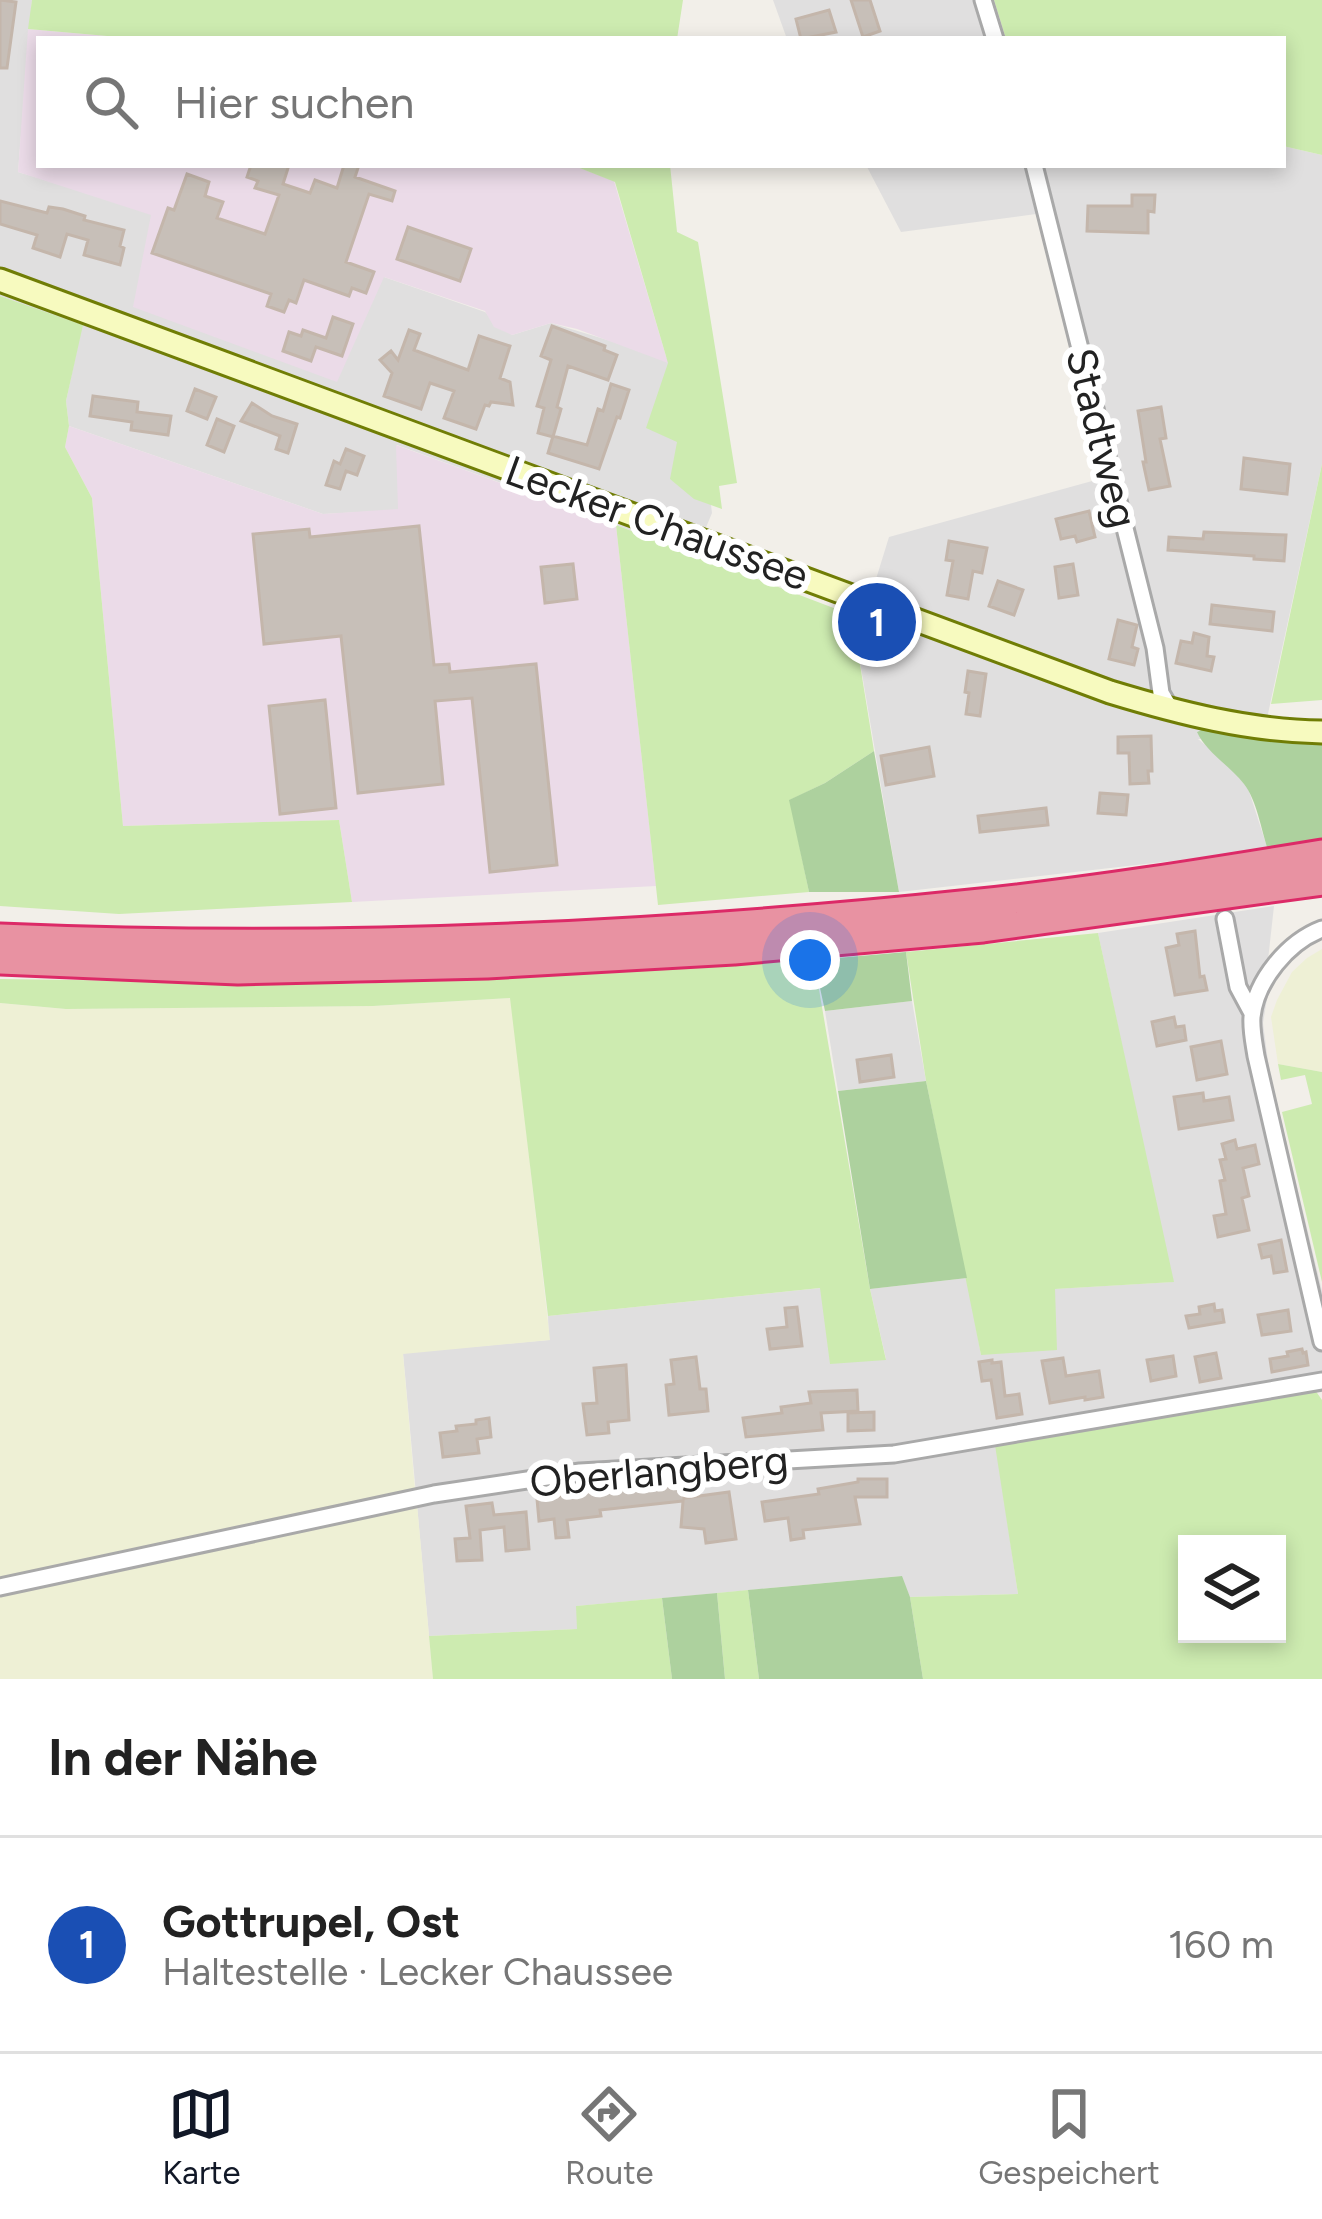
<!DOCTYPE html>
<html lang="de">
<head>
<meta charset="utf-8">
<style>
	:root { --surface:#fff; --page:#f2f2f2; --text:#222; --muted:#767676; --line:#e0e0e0; --accent:#111827 }
	body { margin:0; font-family:Figtree,sans-serif; background:var(--page); color:var(--text) }
	.controls { position:absolute; right:36px; bottom:36px; display:grid; overflow:hidden; border-radius:0px; box-shadow:0 6px 18px #0003 }
	.controls button { width:108px; height:108px; display:grid; place-items:center; padding:0; border:0; border-bottom:3px solid var(--line); background:var(--surface); color:var(--text); font:60px sans-serif }
	.you { position:absolute; left:810px; top:960px; width:42px; height:42px; margin:-30px; border:9px solid #fff; border-radius:50%; background:#1a73e8; box-shadow:0 0 0 18px #1a73e833 }
	.badge { display:grid; place-items:center; width:78px; height:78px; border-radius:50%; background:var(--accent); color:#fff; font-size:39px; font-weight:700 }
	.pin { position:absolute; translate:-50% -50%; border:6px solid #fff; box-shadow:0 3px 12px #0006 }
	.list { margin:0; padding:0; list-style:none }
	h2 { display:flex; justify-content:space-between; align-items:center; height:156px; margin:0; padding:0 48px; font-size:51px }
	h2 small { font-size:39px; font-weight:400; color:var(--muted) }
	.list li { display:grid; grid-template-columns:78px 1fr auto; gap:36px; align-items:center; box-sizing:border-box; height:216px; padding:0 48px; border-top:3px solid var(--line) }
	.list b { display:block; font-size:45px; white-space:nowrap }
	.list p { margin:0; font-size:39px; white-space:nowrap; color:var(--muted) }
	.list em { font-size:39px; font-style:normal; color:var(--muted) }
	.icon { flex:none; width:66px; height:66px; fill:none; stroke:currentColor; stroke-width:2; stroke-linecap:round; stroke-linejoin:round }
	.map { position:relative; flex:none; width:1322px; height:1679px; overflow:hidden }
	.search { position:absolute; background:var(--surface); box-shadow:0 6px 18px #0003; left:36px; right:36px; top:36px; height:132px; display:flex; align-items:center; gap:30px; box-sizing:border-box; padding:0 42px; border-radius:0px; color:var(--muted); font-size:45px }
	.sheet { height:372px; background:var(--surface) }
	nav { display:flex; justify-content:space-around; align-items:center; box-sizing:border-box; height:168px; border-top:3px solid var(--line); background:var(--surface); font-size:33px; color:var(--muted) }
	nav a { display:grid; justify-items:center; gap:6px }
	nav .on { color:var(--accent) }
	.map>svg:first-child { display:block }
</style>
</head>
<body>
<div class="map">
<svg width="1322" height="1679" viewBox="0 0 1322 1679">
	<rect width="100%" height="100%" fill="#f2efe9"/>
	<!-- residential -->
	<path fill="#e0dfdf" d="M0,0H32L18,172L384,277L485,312L512,335L551,323L694,366L712,513L695,554L397,445L399,510L323,514L69,426L66,401L82,326L0,296Z
		M773,0H994L1006,39H787Z
		M1283,146L1322,155V464L1263,737L1198,739L1220,757L1248,788L1268,850L899,892L852,615L876,579L889,537L1103,478L1036,214L901,232L866,165H1283Z
		M1274,906L1268,960L1276,976L1267,999L1263,1023L1269,1069L1322,1291V1389L996,1445L1018,1594L910,1597L901,1576L577,1606L578,1629L429,1636L403,1353L549,1340L548,1316L821,1288L886,1359L870,1289L967,1278L981,1355L1054,1289L1172,1282L1098,933Z
		M912,1001L926,1081L838,1091L825,1011Z"/>
	<!-- industrial -->
	<path fill="#ebdbe8" d="M28,29L141,39H39V165H572L614,181L668,363L577,329L551,323L512,335L494,327L485,311L384,277L337,382L133,307L151,215L18,172Z
		M69,426L323,514L398,509L396,445L616,525L656,886L352,902L339,820L123,826L92,498L65,447Z"/>
	<!-- farmland -->
	<path fill="#eef0d5" d="M1322,949V1072L1278,1064L1271,1017L1277,1000L1292,972L1307,958Z
		M511,998L550,1340L403,1354L415,1489L0,1580V1003L66,1009L373,1006Z
		M417,1504L433,1679H0V1595Z"/>
	<!-- grass -->
	<path fill="#cdebb0" fill-rule="evenodd" d="M32,0H683L677,39H141L28,29Z
		M994,0H1322V155L1283,146V39H1006Z
		M572,165H670L677,232L698,242L737,483L719,486L722,509L694,499L670,479L677,442L646,428L668,363L615,182Z
		M0,296L83,325L66,401L69,426L65,447L92,498L123,826L339,820L352,902L119,914L0,906Z
		M1322,464V700L1271,704Z
		M616,525L852,615L874,751L825,783L790,800L809,892L658,905Z
		M1098,933L1174,1282L1055,1289L1057,1350L981,1355L926,1081L906,952Z
		M814,960L870,1289L886,1360L830,1364L820,1288L548,1316L510,998L373,1006L66,1009L0,1003V979L357,984Z
		M1278,1064L1322,1072V1282L1282,1112L1312,1104L1305,1075L1281,1080Z
		M1315,1390L1322,1400V1679H923L910,1597L1018,1594L995,1445ZM1187,1544H1277V1634H1187Z
		M748,1590L759,1679H725L717,1593Z
		M662,1598L672,1679H433L429,1636L577,1629L576,1606Z"/>
	<!-- forest -->
	<path fill="#add19e" d="M1204,729L1301,742L1322,741V840L1268,850C1261,829 1257,801 1244,784C1230,766 1206,752 1197,732Z
		M874,751L899,892H809L789,800L825,783Z
		M906,952L912,1001L825,1011L814,960Z
		M926,1081L967,1278L870,1289L838,1091Z
		M902,1576L910,1597L923,1679H759L748,1590Z
		M717,1593L725,1679H672L662,1598Z"/>
	<!-- building -->
	<path fill="#c7bfb8" stroke="#c4b6ab" stroke-width="3" d="M0,0L16,2L7,68H0Z
		M851,0H870L880,31L863,37Z
		M829,10L836,32L801,39L796,19Z
		M251,165H289L283,184L310,193L315,180L337,188L344,165H359L355,177L395,191L392,201L369,194L346,262L374,272L366,293L352,288L349,296L304,280L296,303L289,300L284,312L267,306L271,294L152,253L168,208L174,210L187,174L209,182L205,196L223,202L217,218L265,234L279,195L255,188L258,181L247,177Z
		M1132,195H1155L1154,212L1148,211V233L1087,231L1088,206H1132Z
		M0,201L47,213L49,207L63,209L85,216L84,220L124,230L120,246L124,248L120,265L84,255L88,240L67,234L60,257L33,248L37,235L0,224Z
		M408,227L471,249L460,281L397,259Z
		M333,317L353,324L342,356L316,347L311,361L283,351L289,332L301,336L303,330L326,338Z
		M552,326L605,346L604,350L617,355L608,380L568,366L557,407L561,409L553,437L538,433L544,408L537,406L551,360L541,356Z
		M409,330L420,334L414,350L468,370L479,336L510,346L500,378L510,382L513,405L491,402L489,406L485,405L476,429L444,418L454,391L430,383L421,409L384,396L392,373L380,360L391,351L398,360Z
		M611,384L629,390L620,418L617,417L599,469L548,453L553,436L587,445L598,409L603,411Z
		M195,389L216,397L207,419L187,411Z
		M93,396L138,402L137,412L171,416L168,435L131,430L132,422L90,416Z
		M252,403L272,416L297,424L288,453L276,449L280,436L241,421Z
		M1161,407L1166,438L1160,439L1170,486L1149,490L1143,462H1146L1138,411Z
		M217,419L234,426L224,452L207,445Z
		M346,449L364,456L357,475L346,471L340,489L326,485L334,461L340,464Z
		M1244,458L1290,464L1287,494L1241,489Z
		M1089,511L1095,537L1077,542L1075,536L1061,539L1056,519Z
		M419,526L434,665L449,664L450,672L536,664L557,865L490,872L472,698L435,701L443,784L358,793L341,636L264,644L253,534L309,529L310,537Z
		M1204,532L1286,535L1284,561L1254,559V556L1168,550L1169,537L1203,539Z
		M949,541L987,548L982,573L973,571L968,599L947,595L953,561L946,560Z
		M573,564L577,599L545,603L541,567Z
		M1073,564L1078,595L1059,598L1055,567Z
		M998,581L1023,590L1014,615L989,606Z
		M1212,605L1274,612L1272,631L1210,624Z
		M1118,620L1137,625L1132,647L1138,649L1134,665L1109,659Z
		M1194,633L1209,637L1207,656L1214,657L1211,671L1176,663L1181,641L1192,643Z
		M968,671L986,674L980,716L966,714L969,693L965,692Z
		M325,700L336,808L280,814L269,706Z
		M1151,736L1152,771H1148L1149,783L1130,784L1129,753H1118V737Z
		M929,747L934,776L886,785L881,756Z
		M1100,793L1128,795L1126,815L1098,813Z
		M1046,808L1048,825L980,832L978,816Z
		M1195,931L1200,977L1204,976L1207,990L1175,995L1166,948L1179,945L1177,934Z
		M1174,1017L1176,1027L1184,1026L1186,1040L1157,1046L1152,1022Z
		M1221,1041L1227,1074L1197,1080L1191,1047Z
		M891,1055L894,1077L860,1082L857,1060Z
		M1203,1093L1204,1101L1229,1097L1233,1120L1179,1129L1174,1097Z
		M1235,1140L1237,1149L1255,1145L1259,1164L1243,1168L1249,1196L1242,1198L1249,1230L1218,1237L1214,1216L1226,1214L1220,1181L1225,1180L1220,1160L1226,1159L1222,1144Z
		M1281,1240L1287,1271L1274,1273L1271,1256L1262,1258L1259,1245Z
		M1214,1304L1215,1311L1222,1310L1224,1322L1189,1328L1186,1316L1200,1314L1199,1307Z
		M797,1307L802,1346L770,1349L767,1329L787,1327L785,1308Z
		M1288,1310L1291,1331L1262,1335L1258,1315Z
		M1302,1349L1303,1353L1306,1352L1308,1365L1272,1372L1270,1359L1288,1356L1287,1352Z
		M1216,1353L1221,1378L1200,1382L1195,1357Z
		M1173,1356L1176,1376L1151,1381L1147,1360Z
		M696,1357L700,1389H706L708,1411L669,1415L666,1385L674,1384L671,1360Z
		M1063,1358L1066,1376L1099,1371L1103,1397L1085,1400V1397L1050,1403L1042,1361Z
		M992,1360V1363L1001,1362L1005,1396L1019,1394L1022,1414L997,1418L991,1380L982,1381L979,1362Z
		M626,1365L629,1420L608,1422L609,1433L587,1435L583,1404L597,1403L594,1368Z
		M857,1390L858,1411L821,1413L823,1430L746,1437L743,1418L782,1413L781,1407L811,1403L809,1392Z
		M874,1412V1430L848,1431V1413Z
		M489,1418L491,1437L477,1439L479,1453L443,1457L440,1433L457,1431L456,1426L476,1424V1420Z
		M858,1479H887V1497H855L860,1524L803,1530L804,1538L791,1540L788,1518L765,1521L762,1502L819,1494L818,1489L858,1482Z
		M683,1480L684,1498L729,1492L736,1539L706,1543L704,1529L681,1527L683,1501L600,1510L601,1516L567,1520L569,1537L556,1538L554,1519L539,1521L537,1499L598,1491L650,1487V1482Z
		M492,1503L494,1515L526,1512L529,1549L506,1551L504,1527L480,1530L482,1560L457,1561L455,1539L470,1538L466,1506Z"/>
	<g fill="none" stroke-linecap="round" stroke-linejoin="round">
		<!-- street casing -->
		<g stroke="#a9a9a9" stroke-width="21">
			<path id="street" d="M983,0L995,39
				M1034,165L1155,648L1161,693L1171,710
				M1225,919L1238,987L1252,1013
				M1322,929C1288,942 1256,980 1252,1017C1251,1030 1254,1043 1256,1056L1322,1342
				M0,1587L434,1494L580,1472L894,1454L1322,1381"/>
		</g>
		<!-- secondary casing -->
		<g stroke="#707d05" stroke-width="27">
			<path id="secondary" d="M0,280L1110,692C1179,713 1249,731 1322,732"/>
		</g>
		<!-- highway casing -->
		<g stroke="#dc2a67" stroke-width="33">
			<path id="highway" d="M0,938C324,952 649,938 971,904C1088,892 1206,873 1322,854
				M0,960L238,970L487,964L734,950L983,928L1322,881"/>
		</g>
		<!-- street -->
		<use href="#street" stroke="#fff" stroke-width="15"/>
		<!-- secondary -->
		<use href="#secondary" stroke="#f7fabf" stroke-width="21"/>
		<!-- highway -->
		<use href="#highway" stroke="#e892a2" stroke-width="27"/>
	</g>
	<g text-anchor="middle" dominant-baseline="central" stroke-width="12" stroke-linejoin="round" paint-order="stroke">
		<!-- street labels -->
		<g font-size="42" fill="#222" stroke="#fff">
			<text transform="translate(1102 438) rotate(76)">Stadtweg</text>
			<text transform="translate(657 523) rotate(20)">Lecker Chaussee</text>
			<text transform="translate(659 1471) rotate(-5)">Oberlangberg</text>
		</g>
	</g>
</svg>
<div class="controls">
<button><svg class="icon" aria-label="layers" viewBox="0 0 24 24"><path d="M12 4l9 5-9 5-9-5zM3 14l9 5 9-5"/></svg></button>
</div>
<div class="you"></div>
<div class="pin badge" style="left:877px;top:622px;background:#1a4fb4">1</div>
<div class="search"><svg class="icon" aria-label="search" viewBox="0 0 24 24"><circle cx="10" cy="10" r="6"/><path d="M15 15l6 6"/></svg>Hier suchen</div>
</div>
<section class="sheet">
<h2>In der Nähe<small></small></h2>
<ul class="list">
<li><span class="badge" style="background:#1a4fb4">1</span><div><b>Gottrupel, Ost</b><p>Haltestelle · Lecker Chaussee</p></div><em>160 m</em></li>
</ul>
</section>
<nav>
<a class="on"><svg class="icon" aria-label="map" viewBox="0 0 24 24"><path d="M3 6l6-2 6 2 6-2v14l-6 2-6-2-6 2zM9 4v14M15 6v14"/></svg>Karte</a>
<a><svg class="icon" aria-label="directions" viewBox="0 0 24 24"><path d="M12 3l9 9-9 9-9-9zM9 14v-3h6M13 9l2 2-2 2"/></svg>Route</a>
<a><svg class="icon" aria-label="saved" viewBox="0 0 24 24"><path d="M7 4h10v16l-5-4-5 4z"/></svg>Gespeichert</a>
</nav>
</body>
</html>
